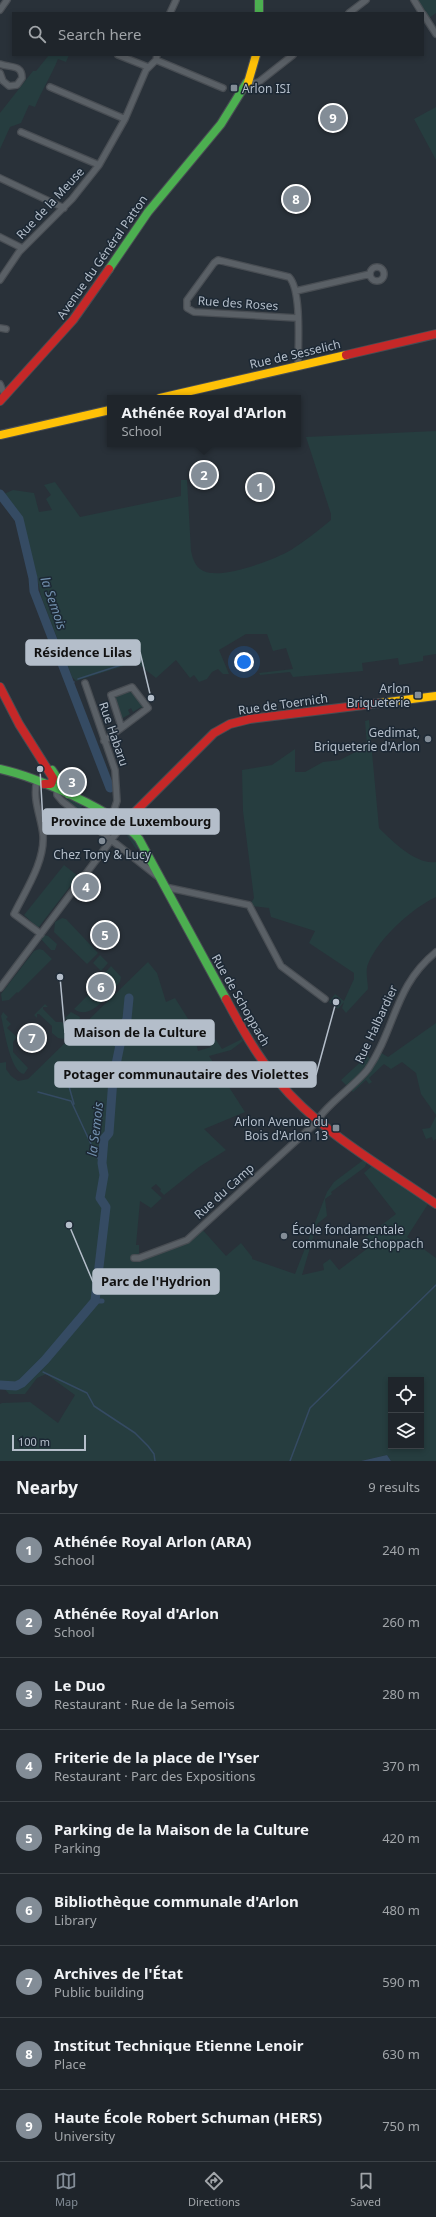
<!DOCTYPE html>
<html lang="en">
<head>
<meta charset="utf-8">
<style>
	:root { --surface:#1f252b; --page:#272d33; --text:#f1f3f6; --muted:#a1a5a9; --line:#3c4247; --accent:#838d97 }
	body { margin:0; font-family:"Noto Sans",sans-serif; background:var(--page); color:var(--text) }
	.controls { position:absolute; right:12px; bottom:12px; display:grid; overflow:hidden; border-radius:0px; box-shadow:0 2px 6px #0003 }
	.controls button { width:36px; height:36px; display:grid; place-items:center; padding:0; border:0; border-bottom:1px solid var(--line); background:var(--surface); color:var(--text); font:20px sans-serif }
	.scale { position:absolute; left:12px; bottom:10px; width:74px; box-sizing:border-box; padding-left:4px; border:2px solid #b4beca; border-top:0; font-size:11px; line-height:14px; white-space:nowrap; color:#b4beca; -webkit-text-stroke:3px #1c2834; paint-order:stroke }
	.you { position:absolute; left:244px; top:662px; width:14px; height:14px; margin:-10px; border:3px solid #fff; border-radius:50%; background:#1a73e8; box-shadow:0 0 0 6px #1a73e833 }
	.badge { display:grid; place-items:center; width:26px; height:26px; border-radius:50%; background:var(--accent); color:#fff; font-size:13px; font-weight:700 }
	.pin { position:absolute; translate:-50% -50%; border:2px solid #fff; box-shadow:0 1px 4px #0006 }
	.popup { position:absolute; left:107px; top:395px; width:194px; height:52px; box-sizing:border-box; display:grid; place-content:center; border-radius:0px; background:var(--surface); filter:drop-shadow(0 1px 3px #0005); font-size:13px; white-space:nowrap; color:var(--muted) }
	.popup b { font-size:15px; color:var(--text) }
	.popup::after { content:''; position:absolute; left:50%; top:100%; margin-left:-8px; border:8px solid transparent; border-top-color:var(--surface) }
	.list { margin:0; padding:0; list-style:none }
	h2 { display:flex; justify-content:space-between; align-items:center; height:52px; margin:0; padding:0 16px; font-size:17px }
	h2 small { font-size:13px; font-weight:400; color:var(--muted) }
	.list li { display:grid; grid-template-columns:26px 1fr auto; gap:12px; align-items:center; box-sizing:border-box; height:72px; padding:0 16px; border-top:1px solid var(--line) }
	.list b { display:block; font-size:15px; white-space:nowrap }
	.list p { margin:0; font-size:13px; white-space:nowrap; color:var(--muted) }
	.list em { font-size:13px; font-style:normal; color:var(--muted) }
	.icon { flex:none; width:22px; height:22px; fill:none; stroke:currentColor; stroke-width:2; stroke-linecap:round; stroke-linejoin:round }
	.map { position:relative; flex:none; width:436px; height:1461px; overflow:hidden }
	.search { position:absolute; background:var(--surface); box-shadow:0 2px 6px #0003; left:12px; right:12px; top:12px; height:44px; display:flex; align-items:center; gap:10px; box-sizing:border-box; padding:0 14px; border-radius:0px; color:var(--muted); font-size:15px }
	.sheet { height:700px; background:var(--surface) }
	nav { display:flex; justify-content:space-around; align-items:center; box-sizing:border-box; height:56px; border-top:1px solid var(--line); background:var(--surface); font-size:11px; color:var(--muted) }
	nav a { display:grid; justify-items:center; gap:2px }
	nav .on { color:var(--accent) }
	.map>svg:first-child { display:block }
</style>
</head>
<body>
<div class="map">
<svg width="436" height="1461" viewBox="0 0 436 1461">
	<rect width="100%" height="100%" fill="#293139"/>
	<!-- green -->
	<path fill="#263d3f" fill-rule="evenodd" d="M417,0H436V13L429,18Z
		M49,55H69L66,62L58,59C51,76 42,90 35,107L29,105L21,123L10,127L0,149V113L33,71H36Z
		M436,107V160L414,119Z
		M436,431V654L423,656V661L399,665L398,658L362,663L363,671L293,677L290,672L260,675L259,673L293,669L286,648L273,651L267,634H246L219,650L229,674H223L218,669L212,672L207,679L199,682L194,675L190,678L176,660L156,678L136,662L76,681L72,677L41,596L37,577L22,522L18,512L4,494L13,490L34,493L39,512L52,510L46,499L51,495L44,485L55,482L80,517L181,496V480H187L191,551C193,560 196,569 206,572C225,578 274,560 291,550C305,541 318,531 331,520V514L306,437Z
		M131,689L144,708L143,710L141,707L133,712L131,708L128,710L130,714L121,719L123,722L122,723L114,696Z
		M369,720L379,828C392,841 416,865 436,862V897C412,908 378,939 368,964C365,971 368,982 368,989L346,1013L342,1008L344,1002L338,1009L329,1002L335,994L344,1001L354,979V973L309,943L315,931L271,917L269,908L253,906L251,903L254,898L243,811L242,770L272,765L295,749V772H305L323,762L340,760L367,746L365,721Z
		M67,797L83,805L78,812L65,801Z
		M129,831L140,848L136,849L126,834Z
		M64,865L78,876L38,928L24,915Z
		M62,918L66,919L98,953L87,964L54,932L55,922Z
		M44,935L48,936L57,944L55,950H51L41,939Z
		M39,949L43,950L52,959L18,993L17,992L9,1000L2,1001L1,994L34,951Z
		M100,955L108,963L101,971L93,963Z
		M148,962L157,973L166,1002L175,998L195,1030V1034L208,1028L222,1049L242,1039L243,1041L231,1050L209,1056L245,1112L204,1129L226,1150L199,1167L164,1195L160,1191L161,1189L156,1184L151,1188L162,1198L151,1208L140,1201L136,1245H139V1258L181,1243L201,1228L226,1256L241,1243L252,1257V1259L295,1274L327,1192L334,1182L362,1161H367L365,1167L331,1192L332,1194L325,1199L327,1216L317,1224L302,1275L324,1270L323,1264L330,1259L339,1270L368,1248L362,1240L396,1214L364,1173L373,1165L428,1204L407,1237L436,1258V1461H391L387,1455L361,1461H0V1404L2,1403L30,1402L58,1423L75,1395L46,1374L37,1378L25,1394H9L3,1387H0V1063L6,1062V1069L11,1076L18,1081L28,1079ZM207,1030L211,1047L198,1051L194,1034ZM391,1380H421V1446H391Z
		M111,966L121,977L120,982C109,993 91,1022 74,1009L88,995L93,1001L111,982L104,974Z
		M45,1004L48,1007H43V1009L56,1022H62L69,1032L63,1039L58,1038L52,1033V1026L39,1014H37V1018L34,1015Z
		M3,1012L8,1017L6,1019L11,1024L7,1028L17,1037L13,1042V1052L28,1068L24,1074C10,1072 4,1028 1,1016Z
		M71,1012L80,1017L78,1024L73,1025L65,1018Z
		M436,1023V1115L421,1094L416,1073L402,1062L391,1069L384,1064L369,1078L372,1082L369,1084L366,1080L353,1092L341,1080L367,1056L373,1061L378,1051L388,1057Z
		M436,1116V1139L433,1141L432,1137L426,1139L422,1129L430,1128Z"/>
	<!-- water -->
	<path fill="#354b63" d="M387,1455L391,1461H361Z"/>
	<g fill="none" stroke-linecap="round" stroke-linejoin="round">
		<!-- stream -->
		<path stroke="#354b63" stroke-width="1.5" d="M78,679L124,664
			M71,685L74,682
			M68,1083L74,1104
			M38,1092L71,1101L97,1157L102,1163
			M35,1369L39,1371
			M43,1372L87,1393L94,1406L135,1433L148,1446L154,1454L155,1461
			M290,1461L310,1408L436,1285"/>
		<!-- canal -->
		<path stroke="#354b63" stroke-width="5" d="M95,1301H102"/>
		<!-- river -->
		<path stroke="#354b63" stroke-width="9" d="M0,494L19,519L33,578L34,591L110,788
			M0,1385L16,1386L22,1383L45,1360L95,1301L106,1207L100,1198L104,1175L102,1163L104,1139L109,1133L113,1079L120,1045L116,1041L127,1019L129,998"/>
		<!-- street casing -->
		<g stroke="#484d53" stroke-width="8">
			<path id="street" d="M414,0L422,13
				M0,10L7,0
				M170,13L176,0
				M349,13L366,0
				M423,14L436,34
				M118,55L148,67
				M156,60L223,88
				M0,64C10,68 22,64 22,78L17,85L9,86L3,81L0,73
				M247,82L256,83L260,81L293,55
				M50,87L125,119
				M21,132L99,165
				M0,178L64,208
				M0,237L22,248
				M370 274a7 7 0 1 1 14 0a7 7 0 1 1-14 0Z
				M0,280L19,252L72,199L99,165L125,119L146,70L156,60L157,55
				M296,291L370,274
				M297,318L194,312L187,308V300L214,263L218,260L289,277C302,290 298,347 298,366
				M0,328L6,329
				M0,384L5,396
				M85,683L115,770L117,801L112,816
				M104,741L148,708L132,687L111,695L121,726
				M37,780C32,800 41,816 43,835C45,862 25,891 14,914L41,934
				M57,790V795L62,801L157,876
				M165,887L249,905L281,966L325,999
				M0,988L124,823
				M134,1258H139L187,1240L318,1121C321,1109 357,1084 368,1069C396,1028 394,986 436,952"/>
		</g>
		<!-- fast casing -->
		<g stroke="#484d53" stroke-width="10">
			<path id="fast" d="M259,0V13
				M109,269L148,212L221,124L247,82
				M0,769C36,777 116,811 139,839L226,999
				M52,770L68,794"/>
		</g>
		<!-- slow casing -->
		<g stroke="#484d53" stroke-width="10">
			<path id="slow" d="M247,86L256,55
				M160,398L346,355
				M0,435L110,410
				M380,703L436,696"/>
		</g>
		<!-- jam casing -->
		<g stroke="#484d53" stroke-width="10">
			<path id="jam" d="M346,355L436,334
				M0,401L73,320L109,269
				M0,687L19,724L53,778L51,784H44
				M124,823L214,733L230,724L250,719L380,703
				M226,999C241,1027 257,1056 278,1081C320,1132 382,1166 436,1204"/>
		</g>
		<!-- street -->
		<use href="#street" stroke="#5a6066" stroke-width="5.5"/>
		<!-- fast -->
		<use href="#fast" stroke="#4caf50" stroke-width="8"/>
		<!-- slow -->
		<use href="#slow" stroke="#ffc107" stroke-width="8"/>
		<!-- jam -->
		<use href="#jam" stroke="#c62828" stroke-width="8"/>
	</g>
	<!-- markers -->
	<g fill="#838d97" stroke="#1c2834" stroke-width="1.5">
		<rect x="230" y="84" width="8" height="8" rx="2"/>
		<rect x="414" y="691" width="8" height="8" rx="2"/>
		<circle cx="428" cy="739" r="4"/>
		<circle cx="102" cy="841" r="4"/>
		<rect x="332" y="1124" width="8" height="8" rx="2"/>
		<circle cx="284" cy="1236" r="4"/>
	</g>
	<g text-anchor="middle" dominant-baseline="central" stroke-width="3" stroke-linejoin="round" paint-order="stroke">
		<!-- poi labels -->
		<g font-size="12" fill="#b4beca" stroke="#1c2834" text-anchor="end">
			<text x="242" y="88" text-anchor="start">Arlon ISI</text>
			<text x="410" y="688">Arlon<tspan x="410" dy="14">Briqueterie</tspan></text>
			<text x="420" y="732">Gedimat,<tspan x="420" dy="14">Briqueterie d'Arlon</tspan></text>
			<text x="102" y="854" text-anchor="middle">Chez Tony &amp; Lucy</text>
			<text x="328" y="1121">Arlon Avenue du<tspan x="328" dy="14">Bois d'Arlon 13</tspan></text>
			<text x="292" y="1229" text-anchor="start">École fondamentale<tspan x="292" dy="14">communale Schoppach</tspan></text>
		</g>
		<!-- street labels -->
		<g font-size="12" fill="#b4beca" stroke="#1c2834">
			<text transform="translate(50 203) rotate(-47)">Rue de la Meuse</text>
			<text transform="translate(102 257) rotate(-55)">Avenue du Général Patton</text>
			<text transform="translate(238 303) rotate(4)">Rue des Roses</text>
			<text transform="translate(295 354) rotate(-13)">Rue de Sesselich</text>
			<text transform="translate(283 704) rotate(-8)">Rue de Toernich</text>
			<text transform="translate(114 734) rotate(71)">Rue Habaru</text>
			<text transform="translate(241 1000) rotate(60)">Rue de Schoppach</text>
			<text transform="translate(376 1024) rotate(-65)">Rue Halbardier</text>
			<text transform="translate(224 1191) rotate(-42)">Rue du Camp</text>
		</g>
		<!-- water labels -->
		<g font-size="13" font-style="italic" fill="#7290ae" stroke="#1c2834">
			<text transform="translate(54 603) rotate(71)">la Semois</text>
			<text transform="translate(95 1129) rotate(-83)">la Semois</text>
		</g>
	</g>
	<!-- callouts -->
	<path fill="none" stroke="#b4beca" stroke-width="1.5" d="M151 698L140 652M40 769L43 822M60 977L65 1033M336 1002L316 1075M69 1225L93 1282"/>
	<g fill="#b4beca" stroke="#1c2834" stroke-width="1.5">
		<circle cx="151" cy="698" r="4"/>
		<circle cx="40" cy="769" r="4"/>
		<circle cx="60" cy="977" r="4"/>
		<circle cx="336" cy="1002" r="4"/>
		<circle cx="69" cy="1225" r="4"/>
	</g>
	<g fill="#b4beca" stroke="#b4beca" stroke-width="1.5">
		<rect x="26" y="640" width="114" height="25" rx="4"/>
		<rect x="43" y="809" width="176" height="25" rx="4"/>
		<rect x="65" y="1020" width="149" height="25" rx="4"/>
		<rect x="55" y="1062" width="261" height="25" rx="4"/>
		<rect x="93" y="1269" width="126" height="25" rx="4"/>
	</g>
	<g font-size="13" text-anchor="middle" font-weight="bold" fill="#111">
		<text x="83" y="657">Résidence Lilas</text>
		<text x="131" y="826">Province de Luxembourg</text>
		<text x="140" y="1037">Maison de la Culture</text>
		<text x="186" y="1079">Potager communautaire des Violettes</text>
		<text x="156" y="1286">Parc de l'Hydrion</text>
	</g>
</svg>
<div class="controls">
<button><svg class="icon" aria-label="locate" viewBox="0 0 24 24"><circle cx="12" cy="12" r="6"/><path d="M12 2v4M12 18v4M2 12h4M18 12h4"/></svg></button>
<button><svg class="icon" aria-label="layers" viewBox="0 0 24 24"><path d="M12 4l9 5-9 5-9-5zM3 14l9 5 9-5"/></svg></button>
</div>
<div class="scale">100 m</div>
<div class="you"></div>
<div class="pin badge" style="left:260px;top:487px">1</div>
<div class="pin badge" style="left:204px;top:475px">2</div>
<div class="popup"><b>Athénée Royal d'Arlon</b>School</div>
<div class="pin badge" style="left:72px;top:782px">3</div>
<div class="pin badge" style="left:86px;top:887px">4</div>
<div class="pin badge" style="left:105px;top:935px">5</div>
<div class="pin badge" style="left:101px;top:987px">6</div>
<div class="pin badge" style="left:32px;top:1038px">7</div>
<div class="pin badge" style="left:296px;top:199px">8</div>
<div class="pin badge" style="left:333px;top:118px">9</div>
<div class="search"><svg class="icon" aria-label="search" viewBox="0 0 24 24"><circle cx="10" cy="10" r="6"/><path d="M15 15l6 6"/></svg>Search here</div>
</div>
<section class="sheet">
<h2>Nearby<small>9 results</small></h2>
<ul class="list">
<li><span class="badge">1</span><div><b>Athénée Royal Arlon (ARA)</b><p>School</p></div><em>240 m</em></li>
<li><span class="badge">2</span><div><b>Athénée Royal d'Arlon</b><p>School</p></div><em>260 m</em></li>
<li><span class="badge">3</span><div><b>Le Duo</b><p>Restaurant · Rue de la Semois</p></div><em>280 m</em></li>
<li><span class="badge">4</span><div><b>Friterie de la place de l'Yser</b><p>Restaurant · Parc des Expositions</p></div><em>370 m</em></li>
<li><span class="badge">5</span><div><b>Parking de la Maison de la Culture</b><p>Parking</p></div><em>420 m</em></li>
<li><span class="badge">6</span><div><b>Bibliothèque communale d'Arlon</b><p>Library</p></div><em>480 m</em></li>
<li><span class="badge">7</span><div><b>Archives de l'État</b><p>Public building</p></div><em>590 m</em></li>
<li><span class="badge">8</span><div><b>Institut Technique Etienne Lenoir</b><p>Place</p></div><em>630 m</em></li>
<li><span class="badge">9</span><div><b>Haute École Robert Schuman (HERS)</b><p>University</p></div><em>750 m</em></li>
</ul>
</section>
<nav>
<a class="on"><svg class="icon" aria-label="map" viewBox="0 0 24 24"><path d="M3 6l6-2 6 2 6-2v14l-6 2-6-2-6 2zM9 4v14M15 6v14"/></svg>Map</a>
<a><svg class="icon" aria-label="directions" viewBox="0 0 24 24"><path d="M12 3l9 9-9 9-9-9zM9 14v-3h6M13 9l2 2-2 2"/></svg>Directions</a>
<a><svg class="icon" aria-label="saved" viewBox="0 0 24 24"><path d="M7 4h10v16l-5-4-5 4z"/></svg>Saved</a>
</nav>
</body>
</html>
